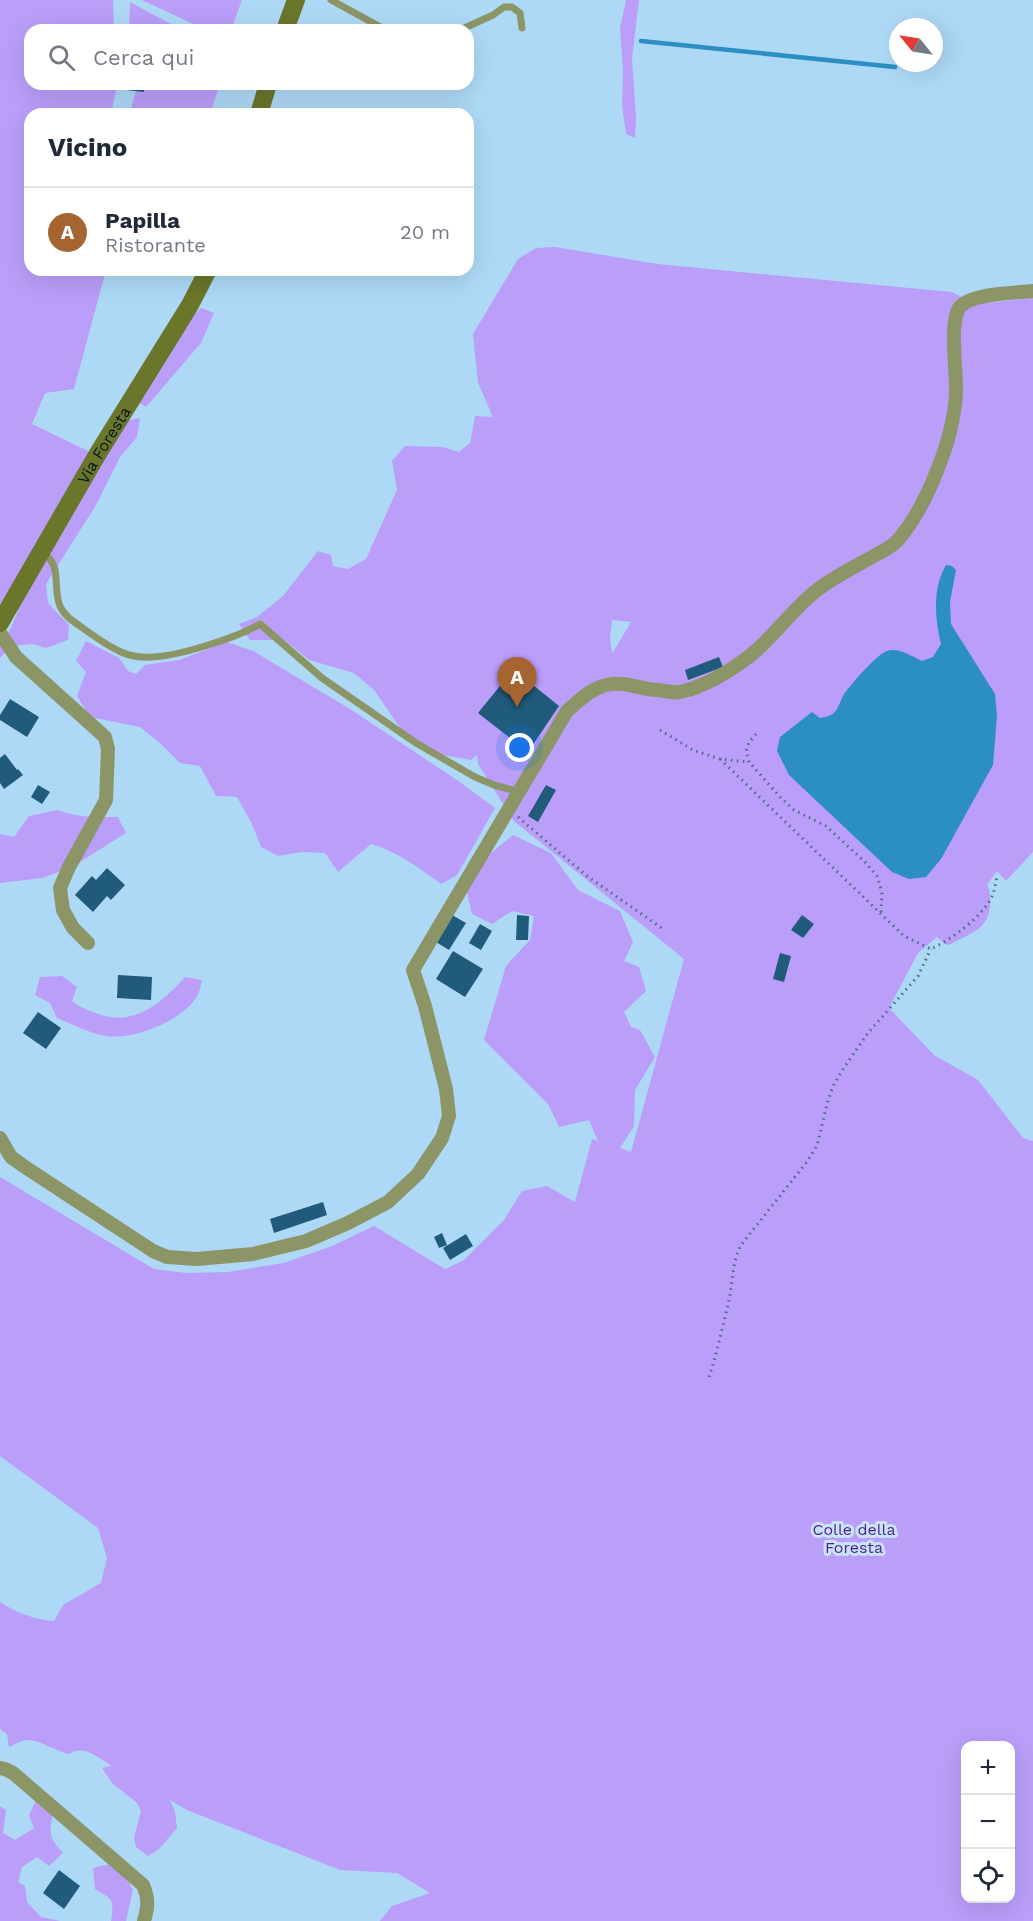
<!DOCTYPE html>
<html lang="it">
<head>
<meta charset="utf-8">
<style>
	:root { --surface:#fff; --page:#f6f6f7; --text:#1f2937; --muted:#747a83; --line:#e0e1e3; --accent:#a66530 }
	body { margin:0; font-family:"Work Sans",sans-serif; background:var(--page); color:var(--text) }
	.controls { position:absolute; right:18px; bottom:18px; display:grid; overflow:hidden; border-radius:12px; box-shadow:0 6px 24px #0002 }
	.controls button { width:54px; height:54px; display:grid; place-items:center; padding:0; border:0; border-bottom:2px solid var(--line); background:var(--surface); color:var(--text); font:30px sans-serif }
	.compass { position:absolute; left:889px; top:18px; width:54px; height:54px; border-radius:50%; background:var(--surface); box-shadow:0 6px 24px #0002; rotate:300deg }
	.you { position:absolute; left:520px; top:748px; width:21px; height:21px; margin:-15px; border:4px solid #fff; border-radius:50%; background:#1a73e8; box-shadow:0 0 0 9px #1a73e833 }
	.badge { display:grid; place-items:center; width:39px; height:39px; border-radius:50%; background:var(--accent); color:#fff; font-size:20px; font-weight:700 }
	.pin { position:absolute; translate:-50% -50px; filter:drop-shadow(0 2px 3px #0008) }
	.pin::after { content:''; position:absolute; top:32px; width:21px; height:18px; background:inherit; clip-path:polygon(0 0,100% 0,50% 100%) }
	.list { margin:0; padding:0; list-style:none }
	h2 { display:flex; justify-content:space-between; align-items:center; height:78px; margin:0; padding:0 24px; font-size:26px }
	h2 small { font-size:20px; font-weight:400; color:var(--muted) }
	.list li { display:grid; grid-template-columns:39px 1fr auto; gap:18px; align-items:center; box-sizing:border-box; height:90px; padding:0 24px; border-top:2px solid var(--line) }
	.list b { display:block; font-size:22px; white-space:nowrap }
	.list p { margin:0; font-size:20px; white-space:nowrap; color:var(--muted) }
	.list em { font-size:20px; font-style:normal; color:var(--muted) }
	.icon { flex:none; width:33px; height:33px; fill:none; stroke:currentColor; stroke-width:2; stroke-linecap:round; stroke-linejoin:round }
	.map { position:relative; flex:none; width:1033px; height:1921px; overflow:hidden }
	.search { position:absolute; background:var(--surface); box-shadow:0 6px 24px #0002; left:24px; top:24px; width:450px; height:66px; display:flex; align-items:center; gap:15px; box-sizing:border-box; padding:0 21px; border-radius:18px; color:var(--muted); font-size:22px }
	.panel { position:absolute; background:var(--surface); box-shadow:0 6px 24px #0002; left:24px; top:108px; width:450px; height:168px; border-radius:18px }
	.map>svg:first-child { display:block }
</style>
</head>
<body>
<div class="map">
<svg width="1033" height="1921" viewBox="0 0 1033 1921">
	<rect width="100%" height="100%" fill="#aed9f6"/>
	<!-- green -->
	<path fill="#ba9efa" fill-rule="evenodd" d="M0,0H113L114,30H30V84H116V92L111,114H30V270H106L74,389L45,393L32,424L90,452L0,609Z
		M142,0H242L231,30H206Z
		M626,0H639L632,58L636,117L635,138L626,134L622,105L623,72L620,28Z
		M130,2L182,30H129Z
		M144,84H220L210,114H129L136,91H143Z
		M555,247L657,264L952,292L976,304L1033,298V852L1006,881L997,871L987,885C990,891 991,896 990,903C990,929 971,933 951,944L946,945L937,937L918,953L889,1008L934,1055L978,1080L1023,1138L1033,1141V1921H380L392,1906L430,1893L397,1873L340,1870L187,1810L170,1800L175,1812L177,1828L159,1849L148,1856L136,1847L134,1838L141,1811L137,1803L112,1783L102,1768L112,1766C98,1758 84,1744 69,1754C55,1751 41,1740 27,1740C22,1740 14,1745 9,1747L7,1734L0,1729V1602C15,1612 36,1620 54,1621L63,1605L101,1583L107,1558L98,1528L0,1456V1177L154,1269L186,1273L228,1272L284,1263L332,1246L374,1226L445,1269L464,1260L504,1220L522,1191L547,1186L575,1202L592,1139L598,1141L589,1120L559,1127L548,1104L484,1040L506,966L530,940L534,916L512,911L492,924L472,914L466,888L485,858L513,835L551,853L578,890L620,911L633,942L624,961L639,967L646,991L624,1012L631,1027L640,1030L655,1057L635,1090L634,1126L620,1148L631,1152L684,959L514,821L478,764L477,755L471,760L442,755L405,735L374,690L354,673L309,660L284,640H250L239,624L257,617L283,596L318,551L331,555L333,566L348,569L366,559L397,490L392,461L405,446L443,447L459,452L470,443L475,416L493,417L478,383L473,334L518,259L536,248ZM612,620L631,622L612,654L610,637ZM966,1746H1010V1898H966Z
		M201,308L214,313L201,343L146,407L136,401L186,323Z
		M140,418L137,437L120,457L95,507L46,584L48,603L69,625L68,640L46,648L33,644L21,645L7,650L0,658V636L9,632L27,590L118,422Z
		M86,641L119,658L128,671L136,674L145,665L179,660L227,642L253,651L350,709L457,780L495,808L457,875L441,884C421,869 396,851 371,844L338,872L325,853L302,852L278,856L261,847L252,824L237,797L216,796L200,766L180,763L161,744L140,727L90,717L77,696L86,672L76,661Z
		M58,810C78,818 97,817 118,817L126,833L72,867L42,878L0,883V834L14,837L29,816Z
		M62,976L77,987L72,1001C78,1006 85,1009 93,1012C131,1029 160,1005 185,977L202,980C201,984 200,990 198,994C186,1020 132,1041 105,1036C89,1033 72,1024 57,1018L50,1003L35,995L40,977Z
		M37,1798L53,1811C50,1833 47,1836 63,1853L49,1866L37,1857L22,1867L18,1882L25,1886L27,1902L41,1917L60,1921H0V1806L6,1810L3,1833L15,1840L34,1828L29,1815Z
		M110,1864L123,1871L133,1890L126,1921H111C114,1898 113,1900 95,1889L93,1868Z"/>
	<!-- water -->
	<path fill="#2c8fc3" d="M946,565L952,566L956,570L950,602L951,624L995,694L997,716L993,765L941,859L926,877L909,879L892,872L789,775L777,751L780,737L812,712L820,718C839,715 836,709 844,694C851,684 876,655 887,651C898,647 913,657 922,661L933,657L941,644C935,619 932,589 946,565Z"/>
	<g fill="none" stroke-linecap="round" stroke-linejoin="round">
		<!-- stream -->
		<path stroke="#2c8fc3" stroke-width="4.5" d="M641,41L895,67"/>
	</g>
	<!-- building -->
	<path fill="#205b7c" d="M126,84H144V92L126,90Z
		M719,657L723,667L688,680L685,670Z
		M520,661L530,669L523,677L559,706L528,752L478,713Z
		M10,699L39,717L27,737L0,720V715Z
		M5,754L17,770L18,769L23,775L4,789L0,783V758Z
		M38,785L50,792L42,804L31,797Z
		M546,785L556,790L538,822L528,816Z
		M107,868L125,885L111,900L107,896L93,912L75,895L92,876L96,880Z
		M452,915L466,923L449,950L436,942Z
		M517,915L529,916L528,940H516Z
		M802,915L814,924L803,938L791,930Z
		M480,924L492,931L481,950L469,943Z
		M453,951L483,969L465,997L436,979Z
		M780,953L791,956L784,982L773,979Z
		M118,975L152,977L151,1000L117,998Z
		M38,1012L61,1028L46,1049L23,1033Z
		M323,1202L327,1215L274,1233L270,1219Z
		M442,1233L447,1245L439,1248L434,1237Z
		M466,1234L473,1246L450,1260L443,1248Z
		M59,1870L80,1886L64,1909L43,1893Z"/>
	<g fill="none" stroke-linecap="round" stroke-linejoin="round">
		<!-- path -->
		<path stroke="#4e6d81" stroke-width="3" stroke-dasharray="1.5 4.5" stroke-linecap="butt" d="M660,730L693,750L720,759L749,762
			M756,734L749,742L746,751L749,762L781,798L794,810L826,826L865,862L877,876L882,892L881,913
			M720,759L904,936L931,949C951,940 985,915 993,894C995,888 996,882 997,876
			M518,817L587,876L663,929
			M709,1377C717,1353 723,1325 729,1300C733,1281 732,1262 741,1245L806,1163L817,1146L827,1104L833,1086L843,1069L868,1033L918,976L931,949"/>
		<!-- lane -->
		<path stroke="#8c9566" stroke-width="7" d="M331,0L386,30
			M460,30L493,15L504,7H512L520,13L522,28
			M43,553C62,565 53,585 59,603C60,609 65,614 70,619C86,630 103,644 121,652C128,655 137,657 144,657C172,659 236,638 260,624L322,678L416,743L475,777L494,785L520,792"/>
		<!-- street -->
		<path stroke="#8c9566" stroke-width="14" d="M0,633L16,657L105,737L108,749L106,800L69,867L60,888L63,910L73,928L88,943
			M0,1138L11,1157L25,1167L153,1251L167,1257L197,1259L253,1254L306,1241L348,1223L388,1202L418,1174L442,1138L449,1116L446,1089L425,1006L413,970L567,711C583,697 599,681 622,684C634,685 646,690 658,690C665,691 674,693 680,692C710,686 749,660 769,638C785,622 799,604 817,590C834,577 854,567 872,557C881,552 892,547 898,540C927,506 954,438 956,393C957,373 949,324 959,308C969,293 1016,293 1033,291
			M0,1768L5,1769L13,1773L143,1885C149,1899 148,1907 144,1921"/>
		<!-- secondary -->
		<g stroke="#6a762a" stroke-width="18">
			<path d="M285,30L296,0"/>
			<path d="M259,114L268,84"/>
			<path id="s1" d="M0,623L97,455L190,305L208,270"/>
		</g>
	</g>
	<g text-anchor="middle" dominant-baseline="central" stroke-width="6" stroke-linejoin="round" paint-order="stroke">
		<!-- street labels -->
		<g font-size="16" fill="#001421" stroke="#c8e4f7">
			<text stroke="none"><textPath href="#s1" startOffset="206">Via Foresta</textPath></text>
		</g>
		<!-- park labels -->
		<g font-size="16" fill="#521d94" stroke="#c8e4f7">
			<text x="854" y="1529">Colle della<tspan x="854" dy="18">Foresta</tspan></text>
		</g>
	</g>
</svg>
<div class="controls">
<button>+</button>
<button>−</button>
<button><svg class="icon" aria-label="locate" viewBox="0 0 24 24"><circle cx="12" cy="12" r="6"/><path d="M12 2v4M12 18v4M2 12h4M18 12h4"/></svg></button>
</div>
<svg class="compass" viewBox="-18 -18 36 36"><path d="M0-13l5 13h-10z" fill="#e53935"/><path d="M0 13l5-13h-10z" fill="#747a83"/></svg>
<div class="you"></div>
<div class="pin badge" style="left:517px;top:707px">A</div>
<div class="search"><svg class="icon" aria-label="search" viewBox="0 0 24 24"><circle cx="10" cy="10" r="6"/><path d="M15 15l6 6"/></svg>Cerca qui</div>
<section class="panel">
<h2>Vicino<small></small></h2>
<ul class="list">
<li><span class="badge">A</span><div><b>Papilla</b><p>Ristorante</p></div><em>20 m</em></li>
</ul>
</section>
</div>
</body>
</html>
